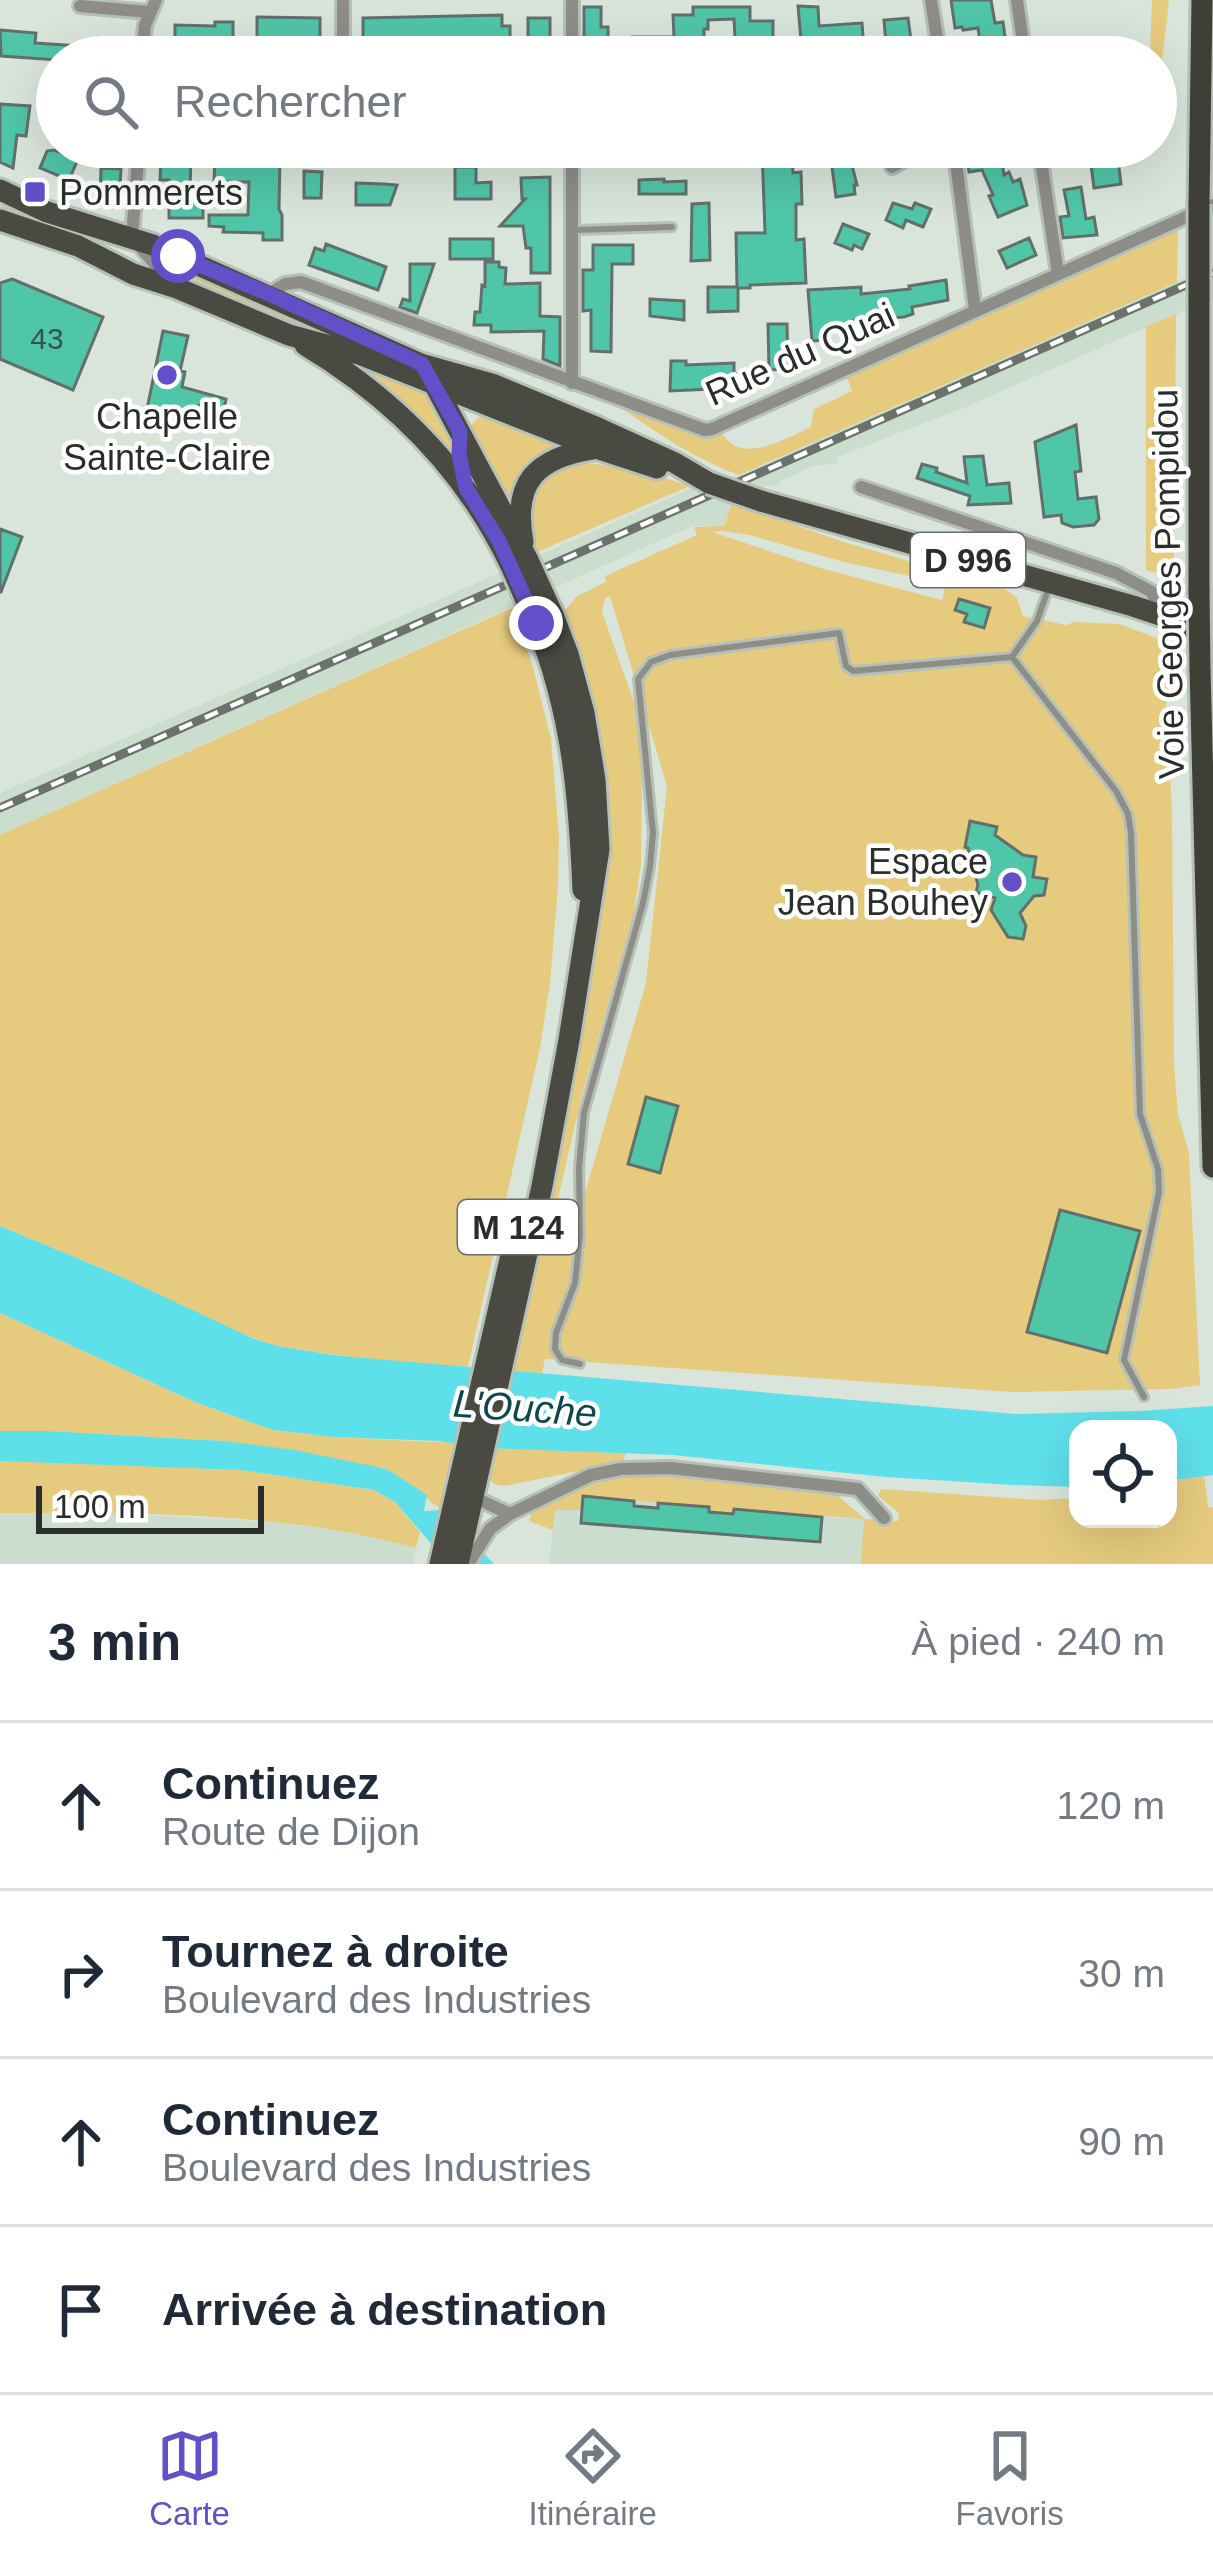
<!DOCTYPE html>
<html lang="fr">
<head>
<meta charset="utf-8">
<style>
	:root { --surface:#fff; --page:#f2f2f3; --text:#1f2937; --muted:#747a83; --line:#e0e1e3; --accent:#6250c9 }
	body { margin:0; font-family:Helvetica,sans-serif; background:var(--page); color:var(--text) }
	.controls { position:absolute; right:36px; bottom:36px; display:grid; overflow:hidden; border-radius:24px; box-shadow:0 12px 48px #0002 }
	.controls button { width:108px; height:108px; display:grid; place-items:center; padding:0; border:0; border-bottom:3px solid var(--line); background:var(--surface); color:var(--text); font:60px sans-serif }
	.scale { position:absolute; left:36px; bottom:30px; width:228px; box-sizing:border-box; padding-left:12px; border:6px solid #292e2a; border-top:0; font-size:33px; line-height:42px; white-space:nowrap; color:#292e2a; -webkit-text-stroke:9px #fff; paint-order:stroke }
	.stop { position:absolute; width:36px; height:36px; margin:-27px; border:9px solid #6250c9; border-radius:50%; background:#fff }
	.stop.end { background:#6250c9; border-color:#fff; box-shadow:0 3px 12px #0008 }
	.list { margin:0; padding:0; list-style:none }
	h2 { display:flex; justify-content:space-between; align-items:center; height:156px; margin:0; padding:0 48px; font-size:51px }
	h2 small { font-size:39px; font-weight:400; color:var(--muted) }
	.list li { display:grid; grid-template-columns:78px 1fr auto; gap:36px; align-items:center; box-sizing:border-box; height:168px; padding:0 48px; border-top:3px solid var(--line) }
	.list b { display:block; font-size:45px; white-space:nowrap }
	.list p { margin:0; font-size:39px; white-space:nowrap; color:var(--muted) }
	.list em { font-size:39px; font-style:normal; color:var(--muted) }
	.icon { flex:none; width:66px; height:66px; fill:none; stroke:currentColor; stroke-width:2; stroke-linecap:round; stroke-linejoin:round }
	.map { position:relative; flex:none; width:1213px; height:1564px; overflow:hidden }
	.search { position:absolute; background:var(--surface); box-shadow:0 12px 48px #0002; left:36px; right:36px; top:36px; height:132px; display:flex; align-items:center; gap:30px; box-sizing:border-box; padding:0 42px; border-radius:66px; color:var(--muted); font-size:45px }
	.sheet { height:828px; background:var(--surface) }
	nav { display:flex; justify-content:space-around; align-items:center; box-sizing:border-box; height:168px; border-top:3px solid var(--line); background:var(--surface); font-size:33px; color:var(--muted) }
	nav a { display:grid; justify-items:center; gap:6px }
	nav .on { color:var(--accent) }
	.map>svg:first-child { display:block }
</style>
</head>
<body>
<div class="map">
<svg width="1213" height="1564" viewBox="0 0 1213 1564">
	<rect width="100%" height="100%" fill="#d9e5da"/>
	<!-- built -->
	<path fill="#cbddcc" d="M1213,265V298L968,406L837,457L838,463L813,466L781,481L775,487L768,485L732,502L724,526H693L0,835V793L692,488L704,491Z
		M593,1485L834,1505V1518L865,1519L861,1564H549L555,1509Z
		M0,1513H101L274,1522L363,1534L416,1548L413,1564H0Z"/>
	<!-- green -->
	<path fill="#e6cb7e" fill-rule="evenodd" d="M1152,0H1169L1156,113V57H1150Z
		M1178,226L1177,282L739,475C695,459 660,435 621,408L702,436L722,433C742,466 784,439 811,427L814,409L852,391L846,374Z
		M166,261L404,361L276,320L181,280L172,275Z
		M1176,314L1174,578L1146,570V327Z
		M340,356L429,387L453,436L452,456L410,411Z
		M487,410L569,442L515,516L469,427Z
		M579,462L641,470L690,486L537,552C524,521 527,502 544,474Z
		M732,503L844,542L1007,590L1017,598L1023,616L1066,625L1074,622L1119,624L1178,646L1179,694L1171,693L1166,697L1172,810L1174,1064L1178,1114L1189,1153L1200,1385L1171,1389L1012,1392L545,1359L542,1373L507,1371L571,1082L605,890L607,825L562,614L577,596L606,582L605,576L697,535L694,527L724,526ZM723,531L749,535L844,562L946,584L942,600L820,568L712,532ZM610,596L667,786L646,983L569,1248L550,1233L582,1095L634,914L641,864L642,771L634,702L602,612L605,598Z
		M514,607L534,671L551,739L559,837L558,887L550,984L540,1048L468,1367L378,1361L277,1346L231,1330L122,1277L0,1226V835Z
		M0,1313L195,1402L273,1430L334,1437L458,1443L442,1510L387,1469L224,1441L47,1431H0Z
		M491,1448L626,1453L623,1462L504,1486L494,1484L487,1476Z
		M34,1460L241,1470L374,1490L395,1502L420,1532L416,1548C282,1511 139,1513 0,1513V1461Z
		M654,1472L830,1489L865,1519L898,1521L899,1513L878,1496L881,1489L1041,1500L1078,1498V1519H1168V1495L1178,1480L1204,1476L1208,1507L1213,1508V1564H861L864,1519L734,1509L733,1514L709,1512L708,1507L584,1496L582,1510H555L553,1530L529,1521L532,1512C578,1486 600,1476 654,1472Z"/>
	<!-- water -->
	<path fill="#5ee0ea" d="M0,1226L122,1277L252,1338L277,1346L341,1356L1016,1414L1141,1411L1213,1406V1475L1168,1481V1429H1078V1487L1013,1485L886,1477L673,1455L483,1448L438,1441L334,1437L273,1430L195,1402L0,1313Z
		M0,1431H47L224,1441L295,1450L387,1469L427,1495L424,1511L442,1510L494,1564H449L395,1502L374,1490L241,1470L0,1461Z"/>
	<!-- building -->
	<path fill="#50c6a9" stroke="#62706c" stroke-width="3" d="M951,0H991L995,23L1003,22L1007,52L982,56L978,28L963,30L962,27L955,28Z
		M798,6L818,7L819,26L862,23L864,49L839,53V57H824L822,38L801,40Z
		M584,7H601V27H608V47H584Z
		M693,7H750V21H773V38H787V57H774V51H748L749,56L736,57L734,19L708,20V29H704V48L659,51V54H632V37H674L673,15H693Z
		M502,15V26H510V45H479V41L383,42V49H363V18Z
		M257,17L320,18V48L301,49V40H257Z
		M528,18H550V52H533V38L528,37Z
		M908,18L911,40L886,43L884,20Z
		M215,22H233V47H196V54L175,55V25L215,26Z
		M0,30L36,33L35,43L96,47L97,38L114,40L113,57H57V60L1,56Z
		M0,104L30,106L26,136L17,135L13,168L0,162Z
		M762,147H792L793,173L801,172L802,204H796V240L804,239L806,283L750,285V288H738V311L708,312V287H737L736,233H765Z
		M1000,147L1004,175L1009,172L1013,182L1020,179L1027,205L998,217L989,196L993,195L982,170L969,172L966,153Z
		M54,150L78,159L69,180L40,168L47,151Z
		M1106,154L1107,161L1118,160L1121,184L1094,188L1090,157Z
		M215,155L280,156L279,209L282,215V240H263V233L223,232L224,227L209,226V215H248L249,182H214Z
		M179,157H191L190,189H203V218H169V180H160L161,159H179Z
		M850,157L857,185H854L855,194L836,197L831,160Z
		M455,167H476V183L491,182V199H455Z
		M101,168L121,169L119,204L100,202Z
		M304,171L322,172L321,198H304Z
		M550,177V273H531V248H526L523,226H500L525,199H522L521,178Z
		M664,179V182L686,181V194H639V180Z
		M356,183L384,184L397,185L390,205H356Z
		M1081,187L1086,219L1094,217L1097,235L1063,238L1060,217L1069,216L1064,190Z
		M709,203L710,260L691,261L692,204Z
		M893,203L912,209L915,203L931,209L923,227L906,220L903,228L886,220Z
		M843,224L869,234L862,249L854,245L852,250L835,243Z
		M1029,238L1036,255L1007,268L999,251Z
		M450,239H493V259H450Z
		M326,244L386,267L378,290L309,265L315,248L324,251Z
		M593,245H633V264H612L611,352L591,351V310L583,311V270H593Z
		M485,262H499V267L506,268L505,284L540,283V316L560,317V366L543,359L544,331L491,332V325H474L475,312H480L482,285L485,286Z
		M410,264H434L417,313L400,307L403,299L410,301Z
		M12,279L103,317L73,390L0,359V283Z
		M946,280L948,300L912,307L913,314L904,317L852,321V326L824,329L825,340L812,341L808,290L861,287V294L910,289L909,286Z
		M650,299L684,301V320L650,316Z
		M768,324H787L788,369L769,370Z
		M163,331L188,336L180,371L185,372L182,387L226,399L224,410L199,405L196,419L147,409Z
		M671,361H686V365L734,363V374L754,373L755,387L670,391Z
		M1076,425L1081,471L1075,472L1078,499L1096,497L1099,519L1094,525L1073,527L1062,523L1061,515L1044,517L1035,442Z
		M983,456L987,485L1009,483L1011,503L968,505L970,496L917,478L922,464L937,468L936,472L967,483L964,457Z
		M0,529L22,537L1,592H0Z
		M959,599L990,608L984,628L964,622L967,614L955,610Z
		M970,821L997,827L995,835L1023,855L1036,857L1033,877L1047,879L1044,895L1034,896L1020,913L1026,926L1023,939L1008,937L991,910L995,898L976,892L978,885L968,848L965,847Z
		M646,1097L678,1106L660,1173L628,1164Z
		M1060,1210L1140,1231L1107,1353L1027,1332Z
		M583,1496L634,1501V1506L658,1508V1503L709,1507V1512L733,1514L734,1509L822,1517L820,1542L581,1523Z"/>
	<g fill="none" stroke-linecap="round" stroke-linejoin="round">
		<!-- service casing -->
		<g stroke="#b6c0b7" stroke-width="12">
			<path id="service" d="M575,230L672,227
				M1012,657L1116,791L1128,814L1131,833L1140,1114L1158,1169L1159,1192L1124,1360L1144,1397
				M580,1364L562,1360L555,1349L556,1333L575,1283L580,1235L579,1168L584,1113L643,903L650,867L653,833L638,679L651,662L670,655L839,633L846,666L853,671L1012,657L1037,621L1049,587"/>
		</g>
		<!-- minor casing -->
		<g stroke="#b6c0b7" stroke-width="18">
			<path id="minor" d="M343,0V57
				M931,0L940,57
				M1017,0L1025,57
				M80,6L149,12
				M142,57L145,25L156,0
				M572,57V0
				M312,147H328
				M954,147L975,310
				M1039,147L1058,274
				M892,167L921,151L954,149
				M132,237L139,147
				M137,243L170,282
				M269,294L285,284L301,282L705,430L712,429L1213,205
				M572,383V147
				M861,487L1116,573L1152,592L1160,614
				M473,1497L510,1514
				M468,1564L490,1529L510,1514L591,1475L621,1469L671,1468L858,1489L884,1518"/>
		</g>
		<!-- primary casing -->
		<g stroke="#b6c0b7" stroke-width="27">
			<path id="primary" d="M0,190L47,212L153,245L421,364L492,384L598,428L675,463L709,483
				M0,220L78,246L133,274L177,288L289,335L359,354L596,448L657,468
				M305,345C395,399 466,471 511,566
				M432,380L528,560
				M761,501L1133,606L1175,620L1213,638
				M523,542C512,482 536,458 593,449
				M536,623C572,712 579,795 583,890
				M440,1564L519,1220
				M458,1564L542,1186L569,1040L599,849L595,780L584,713L568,654L553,615"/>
		</g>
		<!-- trunk casing -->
		<g stroke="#b6c0b7" stroke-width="27">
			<path id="trunk" d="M1199,204L1202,0
				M1199,299V591
				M1200,670L1213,1167"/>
		</g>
		<!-- service -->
		<use href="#service" stroke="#8d8e88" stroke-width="6"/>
		<!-- minor -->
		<use href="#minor" stroke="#8d8e88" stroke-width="12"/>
		<!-- primary -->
		<use href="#primary" stroke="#494b42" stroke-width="21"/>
		<!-- trunk -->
		<use href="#trunk" stroke="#3e4036" stroke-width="21"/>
		<!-- rail casing -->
		<g stroke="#6a726b" stroke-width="9">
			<path id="rail" d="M0,808L1213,273"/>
		</g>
		<!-- rail -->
		<use href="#rail" stroke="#fff" stroke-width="4.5" stroke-dasharray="14" stroke-linecap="butt"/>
		<!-- primary-bridge casing -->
		<g stroke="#b6c0b7" stroke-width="27" stroke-linecap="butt">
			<path id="primary-bridge" d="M709,483L761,501
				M528,560L553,615
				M511,566L536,623"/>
		</g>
		<!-- trunk-bridge casing -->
		<g stroke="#b6c0b7" stroke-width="27" stroke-linecap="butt">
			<path id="trunk-bridge" d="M1199,299V204
				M1199,591L1200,670"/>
		</g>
		<!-- primary-bridge -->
		<use href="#primary-bridge" stroke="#494b42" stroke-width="21"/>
		<!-- trunk-bridge -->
		<use href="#trunk-bridge" stroke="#3e4036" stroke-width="21"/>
	</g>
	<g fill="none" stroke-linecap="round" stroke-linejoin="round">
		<!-- route -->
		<path stroke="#6250c9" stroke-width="15" d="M178,256L269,294L422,364L460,432L459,454L466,488L499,541L536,623"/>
	</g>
	<!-- markers -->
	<g fill="#6250c9" stroke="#fff" stroke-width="4.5">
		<rect x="23" y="180" width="24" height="24" rx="6"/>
		<circle cx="167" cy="375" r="12"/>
		<circle cx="1012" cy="882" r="12"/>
	</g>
	<g text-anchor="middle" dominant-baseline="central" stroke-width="9" stroke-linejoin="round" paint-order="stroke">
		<!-- number labels -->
		<g font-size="30" fill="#33544a">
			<text x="47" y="338">43</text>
		</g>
		<!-- shield labels -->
		<g fill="#fff" stroke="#696d6a" stroke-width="3">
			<rect x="911" y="533" width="114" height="54" rx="9"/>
			<rect x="458" y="1200" width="120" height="54" rx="9"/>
		</g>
		<g font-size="33" font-weight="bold" fill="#292e2a">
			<text x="968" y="560">D 996</text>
			<text x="518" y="1227">M 124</text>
		</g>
		<!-- poi labels -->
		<g font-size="36" fill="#292e2a" stroke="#fff" text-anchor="start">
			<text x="59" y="192">Pommerets</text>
			<text x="167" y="416" text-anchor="middle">Chapelle<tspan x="167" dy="41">Sainte-Claire</tspan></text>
			<text x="988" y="861" text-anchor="end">Espace<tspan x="988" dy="41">Jean Bouhey</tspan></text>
		</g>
		<!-- street labels -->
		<g font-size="36" fill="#292e2a" stroke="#fff">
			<text transform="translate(800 354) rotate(-24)">Rue du Quai</text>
			<text transform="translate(1168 584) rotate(-91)">Voie Georges Pompidou</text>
		</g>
		<!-- water labels -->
		<g font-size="39" font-style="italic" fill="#0c484c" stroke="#fff">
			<text transform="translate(525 1408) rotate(4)">L'Ouche</text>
		</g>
	</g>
</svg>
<div class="controls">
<button><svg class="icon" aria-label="locate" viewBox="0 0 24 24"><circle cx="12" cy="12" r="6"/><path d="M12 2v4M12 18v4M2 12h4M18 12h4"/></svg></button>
</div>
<div class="scale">100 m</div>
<div class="stop" style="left:178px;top:256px"></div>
<div class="stop end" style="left:536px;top:623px"></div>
<div class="search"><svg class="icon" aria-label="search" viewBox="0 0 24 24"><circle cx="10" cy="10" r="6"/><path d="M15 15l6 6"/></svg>Rechercher</div>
</div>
<section class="sheet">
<h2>3 min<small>À pied · 240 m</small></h2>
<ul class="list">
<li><svg class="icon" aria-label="ahead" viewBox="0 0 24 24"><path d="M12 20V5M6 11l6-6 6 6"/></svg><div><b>Continuez</b><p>Route de Dijon</p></div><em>120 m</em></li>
<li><svg class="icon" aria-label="right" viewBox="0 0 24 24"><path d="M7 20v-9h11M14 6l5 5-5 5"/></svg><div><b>Tournez à droite</b><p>Boulevard des Industries</p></div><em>30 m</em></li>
<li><svg class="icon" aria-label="ahead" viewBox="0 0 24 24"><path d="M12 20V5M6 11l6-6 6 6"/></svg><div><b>Continuez</b><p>Boulevard des Industries</p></div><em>90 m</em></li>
<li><svg class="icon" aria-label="arrive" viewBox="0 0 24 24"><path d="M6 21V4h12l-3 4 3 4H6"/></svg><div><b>Arrivée à destination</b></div></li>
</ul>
</section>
<nav>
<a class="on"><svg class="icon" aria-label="map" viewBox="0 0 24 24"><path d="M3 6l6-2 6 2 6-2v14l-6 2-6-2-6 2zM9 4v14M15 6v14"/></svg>Carte</a>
<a><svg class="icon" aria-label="directions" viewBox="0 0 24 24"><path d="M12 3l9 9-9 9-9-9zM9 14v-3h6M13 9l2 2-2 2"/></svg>Itinéraire</a>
<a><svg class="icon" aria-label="saved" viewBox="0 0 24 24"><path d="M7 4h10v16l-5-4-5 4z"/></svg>Favoris</a>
</nav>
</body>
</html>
